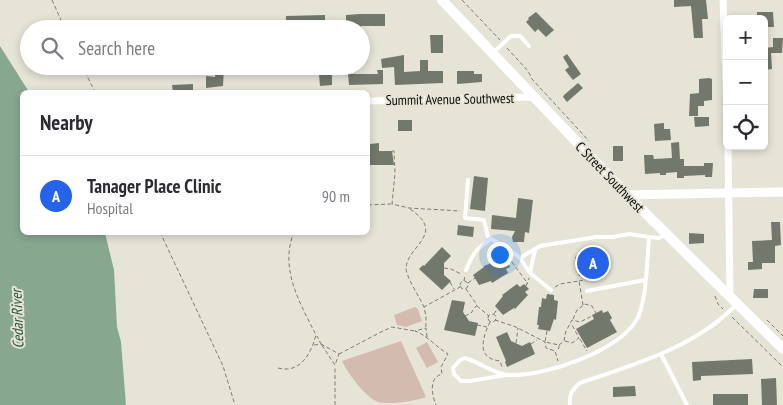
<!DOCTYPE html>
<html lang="en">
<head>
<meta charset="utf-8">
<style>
	:root { --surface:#fff; --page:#f2f2f3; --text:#2b2b33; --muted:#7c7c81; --line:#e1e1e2; --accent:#2563eb }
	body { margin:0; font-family:"PT Sans Narrow",sans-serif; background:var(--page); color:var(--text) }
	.controls { position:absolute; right:15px; top:15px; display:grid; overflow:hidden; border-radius:8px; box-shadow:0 2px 8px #0003 }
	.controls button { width:45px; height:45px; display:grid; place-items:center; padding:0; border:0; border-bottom:1px solid var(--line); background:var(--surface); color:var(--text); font:25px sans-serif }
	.you { position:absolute; left:499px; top:254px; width:18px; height:18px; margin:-12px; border:4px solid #fff; border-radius:50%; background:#1a73e8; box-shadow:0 0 0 8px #1a73e833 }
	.badge { display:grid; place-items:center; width:32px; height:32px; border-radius:50%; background:var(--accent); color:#fff; font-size:16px; font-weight:700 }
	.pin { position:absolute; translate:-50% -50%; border:2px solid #fff; box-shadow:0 1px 5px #0006 }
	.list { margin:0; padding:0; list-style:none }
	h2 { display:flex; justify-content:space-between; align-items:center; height:65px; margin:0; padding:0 20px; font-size:21px }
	h2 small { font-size:16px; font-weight:400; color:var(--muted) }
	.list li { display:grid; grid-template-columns:32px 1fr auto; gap:15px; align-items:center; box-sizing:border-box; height:80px; padding:0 20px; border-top:1px solid var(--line) }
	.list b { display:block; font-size:19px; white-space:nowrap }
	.list p { margin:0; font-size:16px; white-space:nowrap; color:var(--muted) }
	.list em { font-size:16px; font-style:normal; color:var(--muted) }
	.icon { flex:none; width:28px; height:28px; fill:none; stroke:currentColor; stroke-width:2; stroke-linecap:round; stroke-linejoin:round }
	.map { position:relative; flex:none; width:783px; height:405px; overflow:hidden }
	.search { position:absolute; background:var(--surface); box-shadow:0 2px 8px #0003; left:20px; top:20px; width:350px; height:55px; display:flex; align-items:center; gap:12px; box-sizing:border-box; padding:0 18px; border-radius:28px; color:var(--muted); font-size:19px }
	.panel { position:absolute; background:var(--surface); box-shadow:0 2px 8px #0003; left:20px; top:90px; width:350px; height:145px; border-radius:8px }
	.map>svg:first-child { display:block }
</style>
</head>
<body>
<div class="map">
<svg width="783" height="405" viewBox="0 0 783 405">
	<rect width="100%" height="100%" fill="#e6e4d6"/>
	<!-- green -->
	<path fill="#d4bbaf" d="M415,307L418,309L422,321L406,327L397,325L394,315Z
		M401,341L426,397C414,401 391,405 379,402C367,400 347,372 342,361Z
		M427,342L438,362L427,368L416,348Z"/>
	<!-- water -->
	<path fill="#88a78f" d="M0,46L29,92H22V232L105,233L114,270L117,327L121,342L126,405H0Z"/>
	<!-- building -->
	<path fill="#73786c" d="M674,0H706L708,19H702L703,38H694L691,6L674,7Z
		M536,12L554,30L546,37L538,29L535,32L526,22L529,19L528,18Z
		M757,12H773L774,27H764V19H757Z
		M360,14H385V26H361V29H355V24L346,25V15Z
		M325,15V25L296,26V29H289V26H286V16Z
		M430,35H443V53H431Z
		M773,38H783L782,53H771L772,69L764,70V48L773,47Z
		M567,54L581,74L573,80L565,70L569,67L563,57Z
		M404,55V72L420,71V60H428V71H443V83L395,85L394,67L382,68L381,59Z
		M299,66H322L323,73L299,74Z
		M216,67H224L223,86L206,88V76L215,77Z
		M377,70H383V84L349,85L348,74H378Z
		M457,71H474V74H482V82L457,84Z
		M319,75H332V85L320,86Z
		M709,78L712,79V100L704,101V106H698V116H689L690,94L699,93V79Z
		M578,83L583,88L567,102L563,97L564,95Z
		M193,84V92H173L172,85Z
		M694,117H709V126L695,127Z
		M398,120H412V131H398Z
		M664,123V129H670L671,140L655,141L654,124Z
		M679,142L680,159H684V166H704V163H713L712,177H705V175L684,176V178H677V172L666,173V175H660V173L645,174L644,155H653L654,159L672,158L671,143Z
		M379,143V151H392L394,165H370V144Z
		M613,146H623V161H613Z
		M474,176L488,178L485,211L470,209Z
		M518,198L533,200L529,233L525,232L524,242H513L512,237L515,231L491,229L492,215L516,218Z
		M771,222H780L781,245L775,246V263H762V269L748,270V262H753L752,241L772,240Z
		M458,225L474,227L473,237L457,235Z
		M689,233L704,234V243L689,244Z
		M442,247L451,256L444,263V275L451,281L442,290L419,269L423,265L424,266Z
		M606,251L610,270L579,276L575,257Z
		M501,259L503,263L507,260L510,267L506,269L508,273L492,283L491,281L479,285L473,275L484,267V266Z
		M517,284L520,287L524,284L529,289L525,292L528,295L515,309L514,308L503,315L495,306L503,296L502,295Z
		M754,289H768V298H753Z
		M547,294L554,295V300L558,301L556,320L554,319L550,331L538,329L539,325H537L539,307H541L542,298L546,299Z
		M452,300L465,302L463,312L469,321L478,323L475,336L444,330Z
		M602,310L603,313L608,311L612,318L610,320L617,332L587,348L576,329L594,319L592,315Z
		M507,332L511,341L522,346L530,342L535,354L507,367L505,362L506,361L496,337Z
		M752,359L753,374L701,376V380L693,381L692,362Z
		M776,378L777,405H762L761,379Z
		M635,386L636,396L613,397V387Z
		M713,394H748V405H713Z"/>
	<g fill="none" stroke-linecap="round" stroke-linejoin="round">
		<!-- path -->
		<path stroke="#7d7c73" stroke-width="1" stroke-dasharray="4 2.5" stroke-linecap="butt" d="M52,0L65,29
			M462,0L500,40
			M507,48L528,71L532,79L589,141
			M82,66L95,92
			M379,152L394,151L395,173L392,204L409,208L460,211
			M368,205L391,204
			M410,209C447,234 407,246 406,268C406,277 420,298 424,307
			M160,232L223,366L235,405
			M512,262L528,284
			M508,263L514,261
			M444,268L451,269L461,274
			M464,281L465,275
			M579,281L593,278L592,274
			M460 285a4 4 0 1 1 8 0a4 4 0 1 1-8 0Z
			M450,282L454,289
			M468,283L475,278
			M526,286L529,278
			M555,287L560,284L579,281L583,305
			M715,296L718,304L723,309
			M477,306L489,316
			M494,314L497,309
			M488 318a4 4 0 1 1 8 0a4 4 0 1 1-8 0Z
			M465,316L471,313L477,305L466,289
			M732,317L783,367
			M573,319L577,310L585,304L592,306L596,313
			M495,320L516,327L545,342L546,348L555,351L558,361
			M767,320L783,336
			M490,322C483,337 475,358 500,361L502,367
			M477,325L487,327
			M426,327V316L424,307L460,287
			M547,331L545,342L559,345V348L556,351
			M427,337L426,328L415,331C428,336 436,347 448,354L441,367L442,374C428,378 432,395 436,405
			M580,339L587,351
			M565,341L572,343L579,338L571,323
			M516,343L518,328
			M321,344L339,354L335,365Z
			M531,344L537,340
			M314,345L321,344L317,336
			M559,345L564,341L566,331L572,320L580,322L592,316
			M339,354L381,332L392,327L415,331
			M278,368C300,374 311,354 316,335C300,303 279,269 294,232
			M335,405V366"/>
		<!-- service -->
		<path stroke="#fff" stroke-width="4" d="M493,53L511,36H520L529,46
			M468,180L465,218L484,220L488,237L507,248L520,258L540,246L596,237H613L629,234L649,237
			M535,250L530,273L551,290
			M520,258L530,273
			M466,270C473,253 476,249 491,239
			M587,291L645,280
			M661,354L687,405
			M506,375L470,381H461L454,374L453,368L460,360L465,358C479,362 494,374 508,375C544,377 616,352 636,321C647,303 647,259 649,237L659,238L666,234
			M570,405C569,394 572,390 580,383C635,364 694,348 736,305"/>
		<!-- minor -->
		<path stroke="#fff" stroke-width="7" d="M723,0L727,112
			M368,101L533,97
			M728,146L730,296"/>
		<!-- tertiary -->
		<path stroke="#fff" stroke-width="9" d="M627,195L783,192"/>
		<!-- secondary -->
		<path stroke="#fff" stroke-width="10" d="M442,0L627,195L783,349"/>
	</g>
	<g text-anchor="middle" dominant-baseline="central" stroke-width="4" stroke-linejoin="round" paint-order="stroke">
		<!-- street labels -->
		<g font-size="14" fill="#0c0b07" stroke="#e6e4d6">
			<text transform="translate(450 99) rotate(-1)">Summit Avenue Southwest</text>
			<text transform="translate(610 177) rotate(46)">C Street Southwest</text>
		</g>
		<!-- water labels -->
		<g font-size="15" font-style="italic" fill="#253" stroke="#e6e4d6">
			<text transform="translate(17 319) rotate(-92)">Cedar River</text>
		</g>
	</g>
</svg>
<div class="controls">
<button>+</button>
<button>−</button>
<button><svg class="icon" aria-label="locate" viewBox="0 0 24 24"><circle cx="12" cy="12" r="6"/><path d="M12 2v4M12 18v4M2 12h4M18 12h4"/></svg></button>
</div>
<div class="you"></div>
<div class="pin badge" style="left:593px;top:263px">A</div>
<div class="search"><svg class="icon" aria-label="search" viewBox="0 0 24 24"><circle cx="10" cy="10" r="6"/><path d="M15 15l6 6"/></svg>Search here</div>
<section class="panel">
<h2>Nearby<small></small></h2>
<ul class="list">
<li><span class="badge">A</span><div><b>Tanager Place Clinic</b><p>Hospital</p></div><em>90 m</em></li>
</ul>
</section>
</div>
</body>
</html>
